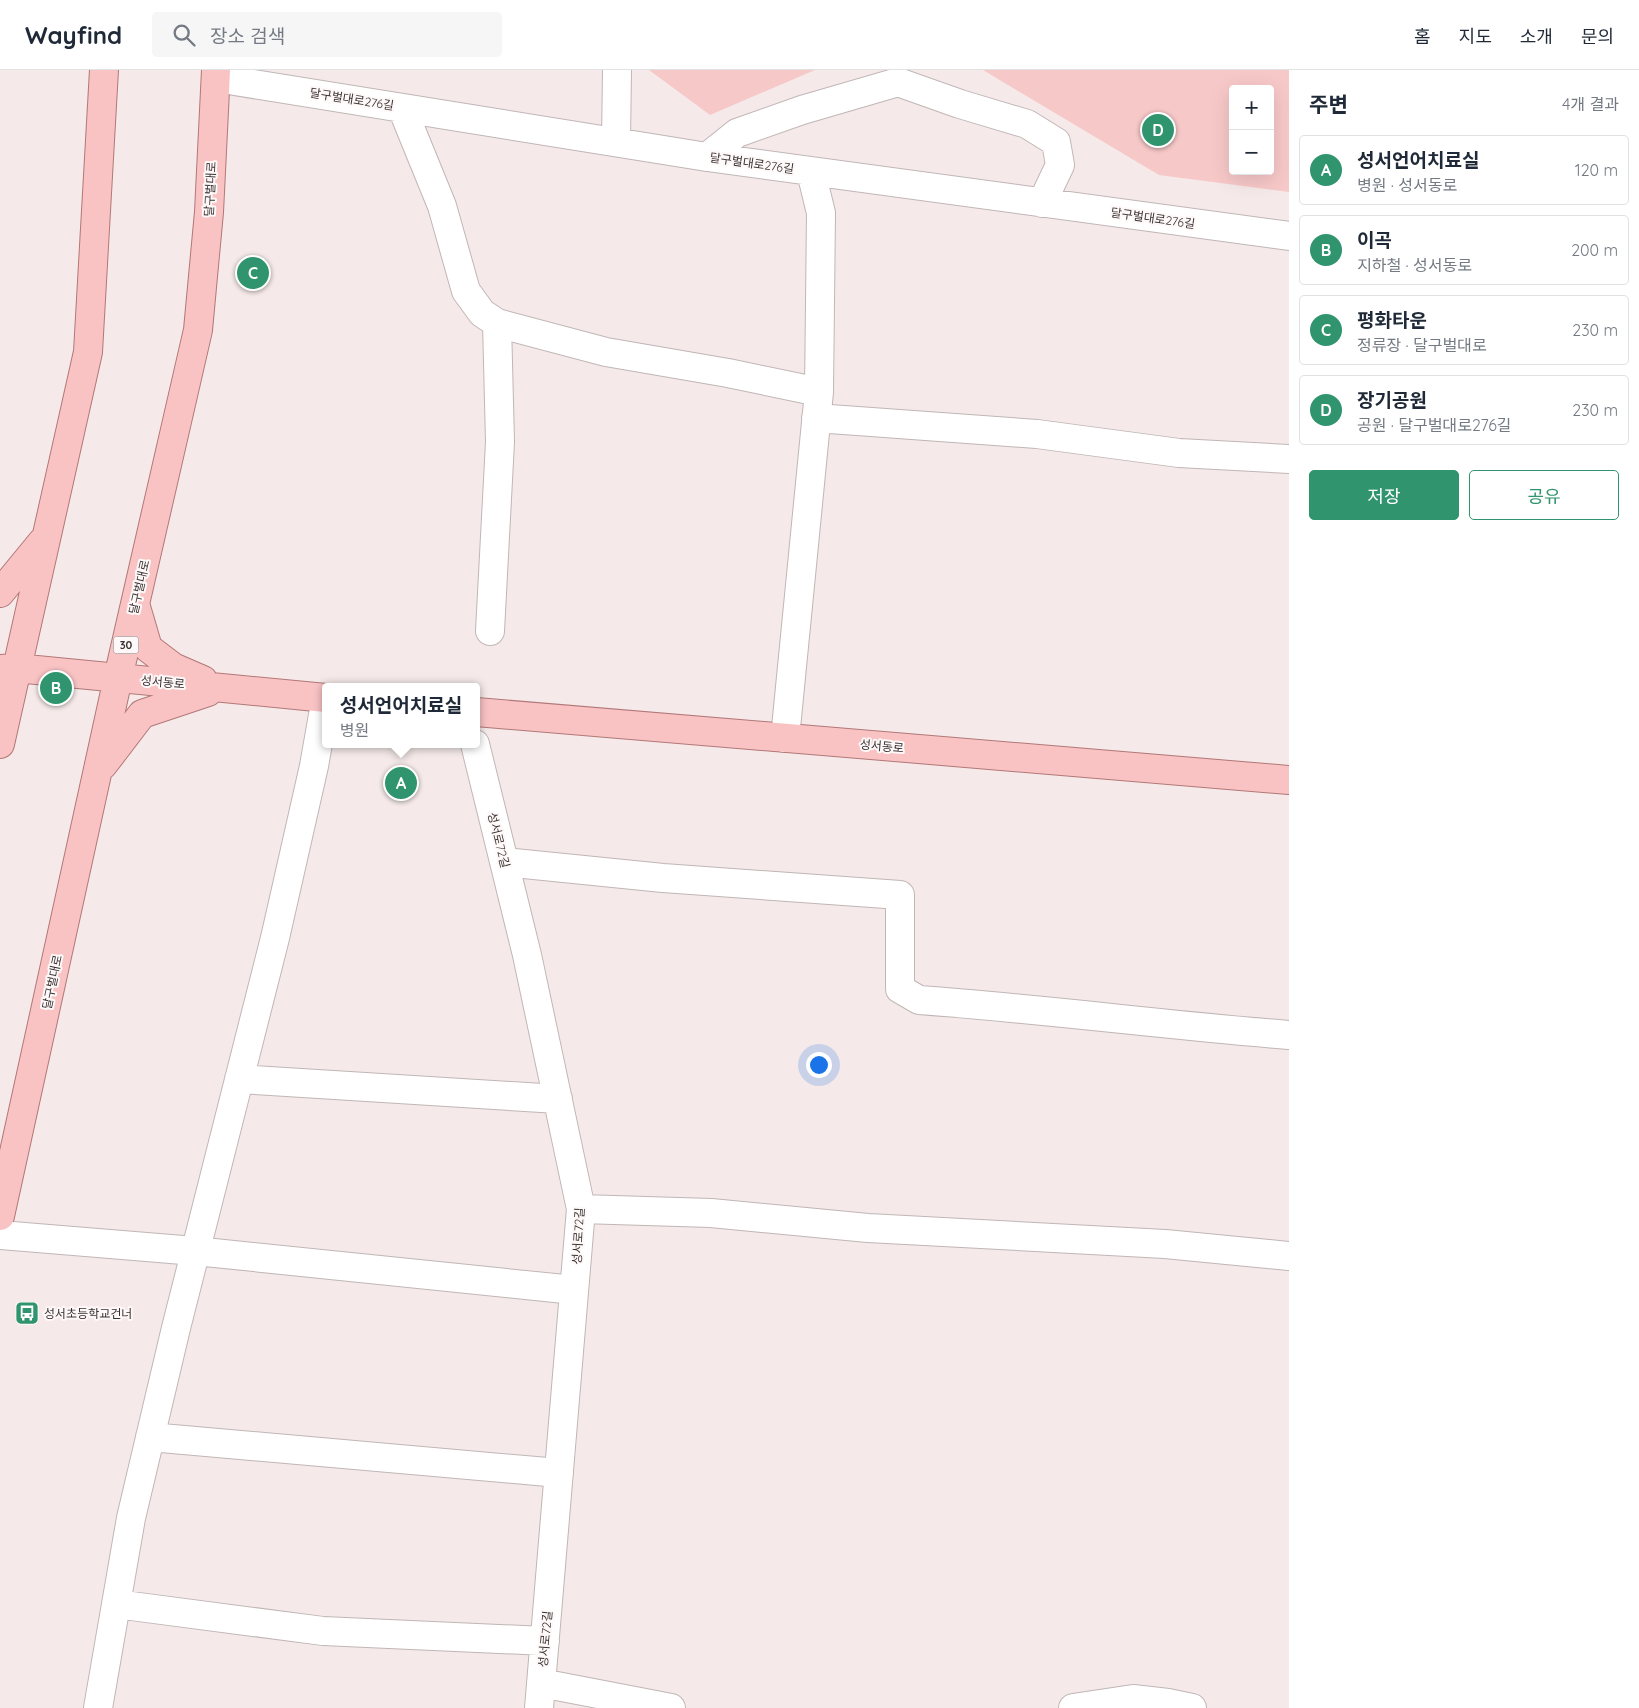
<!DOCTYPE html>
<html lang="ko">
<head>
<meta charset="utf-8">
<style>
	:root { --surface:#fff; --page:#f6f6f7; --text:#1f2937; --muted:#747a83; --line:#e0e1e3; --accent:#30946f }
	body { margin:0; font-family:Quicksand,"Noto Sans KR",sans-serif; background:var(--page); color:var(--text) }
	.controls { position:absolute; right:15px; top:15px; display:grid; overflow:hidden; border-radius:5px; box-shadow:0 5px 20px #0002 }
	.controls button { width:45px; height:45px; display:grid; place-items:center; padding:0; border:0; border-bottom:1px solid var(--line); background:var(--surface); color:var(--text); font:25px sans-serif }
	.you { position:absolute; left:818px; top:994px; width:18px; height:18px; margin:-12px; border:4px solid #fff; border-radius:50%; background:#1a73e8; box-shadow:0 0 0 8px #1a73e833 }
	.badge { display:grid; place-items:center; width:32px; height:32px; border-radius:50%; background:var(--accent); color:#fff; font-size:16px; font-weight:700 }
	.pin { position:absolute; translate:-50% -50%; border:2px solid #fff; box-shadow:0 1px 5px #0006 }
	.popup { position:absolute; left:322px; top:613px; width:158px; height:65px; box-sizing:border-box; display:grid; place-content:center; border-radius:5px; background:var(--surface); filter:drop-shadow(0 1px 4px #0005); font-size:16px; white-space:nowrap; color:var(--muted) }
	.popup b { font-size:19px; color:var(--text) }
	.popup::after { content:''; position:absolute; left:50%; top:100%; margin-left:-10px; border:10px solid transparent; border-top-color:var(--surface) }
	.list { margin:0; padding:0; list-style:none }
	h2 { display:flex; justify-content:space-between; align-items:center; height:65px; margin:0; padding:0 20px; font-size:21px }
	h2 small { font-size:16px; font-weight:400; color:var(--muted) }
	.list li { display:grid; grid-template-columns:32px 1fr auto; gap:15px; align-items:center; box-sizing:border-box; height:70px; margin:0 10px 10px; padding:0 10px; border:1px solid var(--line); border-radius:5px }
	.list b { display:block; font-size:19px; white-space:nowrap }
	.list p { margin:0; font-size:16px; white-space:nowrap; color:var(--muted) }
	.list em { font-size:16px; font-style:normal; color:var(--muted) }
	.actions { display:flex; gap:10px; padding:15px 20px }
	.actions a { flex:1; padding:11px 0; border:1px solid var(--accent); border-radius:5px; text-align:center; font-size:18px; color:var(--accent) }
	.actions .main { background:var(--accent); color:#fff }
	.icon { flex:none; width:28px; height:28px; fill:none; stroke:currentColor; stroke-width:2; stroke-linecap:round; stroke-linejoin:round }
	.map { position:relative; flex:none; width:1289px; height:1638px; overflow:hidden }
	header { display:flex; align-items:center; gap:30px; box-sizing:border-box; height:70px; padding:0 25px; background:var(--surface); border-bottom:1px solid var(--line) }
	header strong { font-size:24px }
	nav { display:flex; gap:28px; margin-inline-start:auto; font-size:18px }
	.search { width:350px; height:45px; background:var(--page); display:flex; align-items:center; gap:12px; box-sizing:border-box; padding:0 18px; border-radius:5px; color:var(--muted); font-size:19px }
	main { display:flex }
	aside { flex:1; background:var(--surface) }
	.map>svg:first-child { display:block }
</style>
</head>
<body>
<header>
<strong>Wayfind</strong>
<div class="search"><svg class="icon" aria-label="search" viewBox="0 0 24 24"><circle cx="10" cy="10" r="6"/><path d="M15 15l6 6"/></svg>장소 검색</div>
<nav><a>홈</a><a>지도</a><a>소개</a><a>문의</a></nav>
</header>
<main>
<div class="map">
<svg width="1289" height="1638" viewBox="0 0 1289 1638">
	<rect width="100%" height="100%" fill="#f5e9e9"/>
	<!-- green -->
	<path fill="#f7c8c8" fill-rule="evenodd" d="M649,0H815L710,45Z
		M983,0H1289V122L1159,105ZM1233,19H1270V101H1233Z"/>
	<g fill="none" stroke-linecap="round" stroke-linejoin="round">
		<!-- minor casing -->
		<g stroke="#c1b6b6" stroke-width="30">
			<path id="minor" d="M216,8L707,87L1289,166
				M402,38L442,136L466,221L482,243L497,253L606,282L728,303L819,322
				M616,72L617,0
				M707,87L737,63L802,40L898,12L960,34L1027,54L1056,72L1060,95L1042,133
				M816,348L1037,364L1179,383L1289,389
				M490,561L500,372L497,253
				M785,668L819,322L821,143L811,102
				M475,674L527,885L581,1139L539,1638
				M504,792L663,808L900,825V919L919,930C1043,939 1165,955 1289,965
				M239,1009L558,1029
				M581,1139L711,1143L868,1158L1165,1174L1289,1186
				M0,1165L195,1181L574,1220
				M150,1367L559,1403
				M116,1534L323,1561L545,1571
				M541,1613L671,1638
				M98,1638L131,1448L176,1258L275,868L314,696L326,628
				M1073,1638L1133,1629L1168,1633L1192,1638"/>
		</g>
		<!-- major casing -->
		<g stroke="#b37777" stroke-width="30">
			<path id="major" d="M0,523L42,472
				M136,537L148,578L173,597L203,610
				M0,599L16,598L326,628
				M476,642L1289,710
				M0,674L88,282L104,0
				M103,695L142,644L208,622
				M0,1146L118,608L198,260L209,142L216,0"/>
		</g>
		<!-- minor -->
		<use href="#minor" stroke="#fff" stroke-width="28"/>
		<!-- major -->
		<use href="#major" stroke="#f9c3c4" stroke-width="28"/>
	</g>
	<!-- icons -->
	<defs>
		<g id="bus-square" transform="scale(1.25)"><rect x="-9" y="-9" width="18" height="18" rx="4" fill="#30946f" stroke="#fff8f8"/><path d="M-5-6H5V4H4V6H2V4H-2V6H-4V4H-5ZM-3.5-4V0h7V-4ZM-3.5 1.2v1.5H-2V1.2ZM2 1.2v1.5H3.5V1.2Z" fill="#fff"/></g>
	</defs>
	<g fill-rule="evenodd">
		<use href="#bus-square" x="27" y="1243"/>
	</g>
	<g text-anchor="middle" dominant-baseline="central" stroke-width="4" stroke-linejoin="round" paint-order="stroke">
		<!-- shield labels -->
		<rect fill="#fff8f8" stroke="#746e6e" stroke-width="1" x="113.5" y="566.5" width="25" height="17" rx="4"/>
		<g font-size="11" font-weight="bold" fill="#383333">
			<text x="126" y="575">30</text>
		</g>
		<!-- street labels -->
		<g font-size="12" fill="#383333" stroke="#fff8f8">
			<text transform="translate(352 29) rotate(9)">달구벌대로276길</text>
			<text transform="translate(752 93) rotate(8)">달구벌대로276길</text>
			<text transform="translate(210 119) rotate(-87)">달구벌대로</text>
			<text transform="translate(1153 148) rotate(8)">달구벌대로276길</text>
			<text transform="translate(139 517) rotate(-77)">달구벌대로</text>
			<text transform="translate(163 612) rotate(5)">성서동로</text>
			<text transform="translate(882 676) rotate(5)">성서동로</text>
			<text transform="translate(499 770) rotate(76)">성서로72길</text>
			<text transform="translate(52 912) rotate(-78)">달구벌대로</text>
			<text transform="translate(578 1166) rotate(-87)">성서로72길</text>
			<text transform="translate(545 1569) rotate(-85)">성서로72길</text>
		</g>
		<!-- poi labels -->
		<g font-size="12" fill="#383333" stroke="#fff8f8" text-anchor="start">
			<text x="44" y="1243">성서초등학교건너</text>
		</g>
	</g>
</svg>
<div class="controls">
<button>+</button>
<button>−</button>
</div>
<div class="you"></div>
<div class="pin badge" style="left:401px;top:713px">A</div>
<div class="popup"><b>성서언어치료실</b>병원</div>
<div class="pin badge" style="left:56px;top:618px">B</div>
<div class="pin badge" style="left:253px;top:203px">C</div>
<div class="pin badge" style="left:1158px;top:60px">D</div>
</div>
<aside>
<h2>주변<small>4개 결과</small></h2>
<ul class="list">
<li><span class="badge">A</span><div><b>성서언어치료실</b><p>병원 · 성서동로</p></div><em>120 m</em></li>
<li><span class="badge">B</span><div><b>이곡</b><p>지하철 · 성서동로</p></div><em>200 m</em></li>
<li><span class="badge">C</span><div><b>평화타운</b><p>정류장 · 달구벌대로</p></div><em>230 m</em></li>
<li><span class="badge">D</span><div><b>장기공원</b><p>공원 · 달구벌대로276길</p></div><em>230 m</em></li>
</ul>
<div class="actions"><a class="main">저장</a><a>공유</a></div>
</aside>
</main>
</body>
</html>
